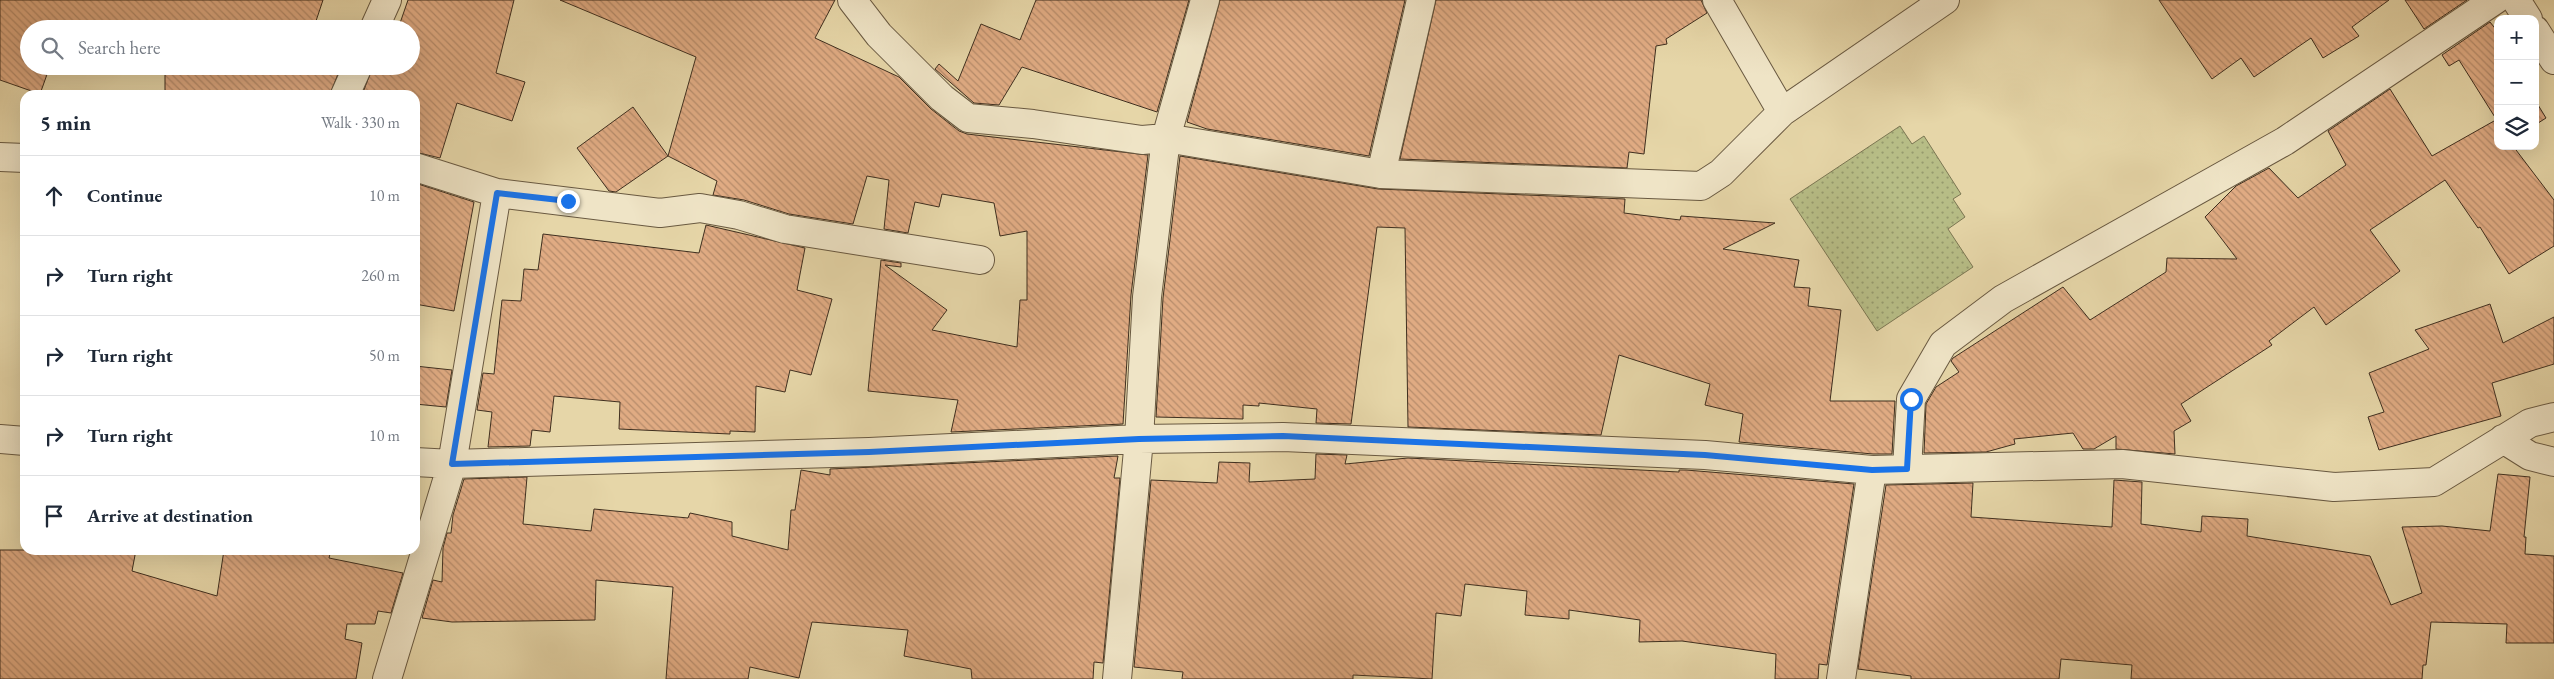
<!DOCTYPE html>
<html lang="en">
<head>
<meta charset="utf-8">
<style>
	:root { --surface:#fff; --page:#f2f2f3; --text:#1f2937; --muted:#747a83; --line:#e0e1e3 }
	body { margin:0; font-family:"EB Garamond",serif; background:var(--page); color:var(--text) }
	.controls { position:absolute; right:15px; top:15px; display:grid; overflow:hidden; border-radius:10px; box-shadow:0 5px 20px #0002 }
	.controls button { width:45px; height:45px; display:grid; place-items:center; padding:0; border:0; border-bottom:1px solid var(--line); background:var(--surface); color:var(--text); font:25px sans-serif }
	.stop { position:absolute; width:15px; height:15px; margin:-11px; border:4px solid #1a73e8; border-radius:50%; background:#fff }
	.stop.end { background:#1a73e8; border-color:#fff; box-shadow:0 1px 5px #0008 }
	.list { margin:0; padding:0; list-style:none }
	h2 { display:flex; justify-content:space-between; align-items:center; height:65px; margin:0; padding:0 20px; font-size:21px }
	h2 small { font-size:16px; font-weight:400; color:var(--muted) }
	.list li { display:grid; grid-template-columns:32px 1fr auto; gap:15px; align-items:center; box-sizing:border-box; height:80px; padding:0 20px; border-top:1px solid var(--line) }
	.list b { display:block; font-size:19px; white-space:nowrap }
	.list em { font-size:16px; font-style:normal; color:var(--muted) }
	.icon { flex:none; width:28px; height:28px; fill:none; stroke:currentColor; stroke-width:2; stroke-linecap:round; stroke-linejoin:round }
	.map { position:relative; flex:none; width:2554px; height:679px; overflow:hidden }
	.search { position:absolute; background:var(--surface); box-shadow:0 5px 20px #0002; left:20px; top:20px; width:400px; height:55px; display:flex; align-items:center; gap:12px; box-sizing:border-box; padding:0 18px; border-radius:28px; color:var(--muted); font-size:19px }
	.panel { position:absolute; background:var(--surface); box-shadow:0 5px 20px #0002; left:20px; top:90px; width:400px; height:465px; border-radius:15px }
	.map>svg:first-child { display:block }
</style>
</head>
<body>
<div class="map">
<svg width="2554" height="679" viewBox="0 0 2554 679">
	<defs>
		<pattern id="park-dots" width="8" height="8" patternUnits="userSpaceOnUse" patternTransform="scale(1.25)"><rect width="8" height="8" fill="#b7bd86"/><path d="M2 2h.1M6 6h.1" fill="none" stroke="#969a6d" stroke-width="1.8" stroke-linecap="round"/></pattern>
		<pattern id="building-back-hatch" width="6" height="6" patternUnits="userSpaceOnUse" patternTransform="scale(1.25)"><rect width="6" height="6" fill="#e0ab83"/><path d="M-1 5l2 2M0 0l6 6M5-1l2 2" fill="none" stroke="#b78c6b"/></pattern>
	</defs>
	<rect width="100%" height="100%" fill="#e6d6a8"/>
	<filter id="stains"><feTurbulence type="fractalNoise" baseFrequency=".004" numOctaves="4"/><feColorMatrix values="0 0 0 0 .2 0 0 0 0 .09 0 0 0 0 .02 0 0 0 .5 -.17"/></filter>
	<radialGradient id="worn" r=".72"><stop offset=".6" stop-color="#630" stop-opacity="0"/><stop offset="1" stop-color="#630" stop-opacity=".3"/></radialGradient>
	<!-- park -->
	<path fill="url(#park-dots)" stroke="#7b7652" d="M1900,126L1912,144L1924,136L1961,194L1953,199L1965,217L1948,229L1973,267L1877,331L1790,199Z"/>
	<!-- building -->
	<path fill="url(#building-back-hatch)" stroke="#3f2f1f" d="M0,0H323L315,24L329,29H29V66H50L40,94L0,80Z
		M408,0H514L496,73L525,82L512,121L457,103L440,158L415,152V95H362L373,66H411V29H398Z
		M560,0H835L815,38L899,77L931,109L959,131L967,134L1148,155L1131,295L1123,424L951,432L958,400L868,391L881,260L901,263V267L885,265L947,310L932,330L1017,347L1020,300H1027V231L1000,236L994,203L942,194L939,207L915,202L908,233L884,229L889,180L867,176L853,224L789,214L744,200L713,195L717,181L668,156L696,57Z
		M1036,0H1189L1157,112L1022,67L999,105L974,103L935,69L939,64L958,81L981,24L1020,40Z
		M1220,0H1405L1369,156L1207,129L1187,122Z
		M1436,0H1701L1707,13L1666,39L1667,44L1656,46L1644,154L1629,152L1627,168L1400,159Z
		M2159,0H2389L2352,27L2359,36L2323,58L2311,38L2254,77L2241,58L2212,79Z
		M2405,0H2467L2424,29Z
		M2490,22L2498,32V122L2459,60L2449,66L2442,55Z
		M165,66H341L330,95H165Z
		M2390,89L2432,156L2494,121L2498,125V146H2513L2554,200V246L2509,274L2480,227L2478,228L2445,180L2370,230L2400,271L2326,325L2314,307L2269,341L2272,345L2181,404L2191,421L2174,431L2175,454L2116,449V436L2094,449H2083L2073,433L2014,439L2015,444L1986,452L1924,453L1926,404L1936,387L1959,372L1951,361L1953,358L2063,287L2090,320L2166,272L2167,258L2237,259L2205,217L2236,186L2269,168L2298,198L2346,165L2328,131Z
		M2535,100L2546,118L2535,125Z
		M633,107L668,156L616,192L609,191L577,148Z
		M1180,156L1378,189L1625,199L1624,213L1680,220L1681,216L1775,223L1723,249L1799,260L1794,287L1810,288L1808,306L1841,310L1830,401H1895L1892,454H1873L1739,442L1743,414L1705,405L1710,384L1619,355L1601,435L1408,427L1405,228L1377,227L1351,424L1316,423L1317,409L1259,403V406L1243,405V419L1156,417L1163,298Z
		M415,183L474,202L454,311L415,304Z
		M706,225L805,248L797,290L832,299L811,375L790,370L785,392L756,386L755,432L730,431V434L619,429L620,402L554,396L550,432L532,430L530,446L488,447L492,412L477,410L483,373L494,374L502,300L521,301L524,269L538,270L543,234L699,253Z
		M2490,304L2503,343L2554,317V364L2492,383L2501,416L2379,450L2368,417L2384,412L2369,373L2429,349L2415,330Z
		M415,366L452,370L446,407L415,404Z
		M1316,454L1347,455L1345,464L1408,458L1679,472V470H1686L1854,484L1827,665L1819,664L1818,679H1775L1776,654L1682,641L1639,642L1640,620L1569,610V619L1525,615L1527,591L1465,584L1461,616L1436,613L1432,679L1353,675V679H1182L1183,672L1134,667L1151,480L1217,483L1219,462L1250,463L1249,482L1315,479Z
		M1118,456L1114,478H1120L1103,663L1094,662L1093,679H972L971,669L904,656L908,630L812,622L799,678L750,667L748,679H666L673,587L596,580L595,620L452,622L422,618L433,580L442,582L443,548L447,533H451L453,515L464,479L527,477L523,524L591,531L594,509L688,518L690,513L732,522V536L788,550L791,510H795L801,470L830,475V469Z
		M2498,474L2530,477L2524,537H2526L2525,554L2554,556V643H2506L2507,624L2431,622L2426,665H2423L2422,679H2131L2132,665L2061,659L2059,679H1911V676L1858,669L1886,485L1973,483L1971,517L2112,527L2114,480L2142,482L2141,524L2201,532L2202,516L2248,519L2247,536L2370,556L2391,605L2422,593L2402,527L2442,526L2490,531Z
		M0,550H136L132,571L217,596L224,550H331L329,558L403,573L391,613L378,611L375,624H347L345,639L362,643L356,679H0Z"/>
	<g fill="none" stroke-linecap="round" stroke-linejoin="round">
		<!-- street casing -->
		<g stroke="#695941" stroke-width="30">
			<path id="street" d="M852,0L879,35L942,98L968,118L1033,124L1142,140L1166,138L1381,174L1701,186L1721,173L1782,112L1945,0
				M1717,0L1782,112
				M2516,0L2528,19
				M374,29L387,0
				M2535,30L2554,60
				M345,95L358,66
				M0,157L25,158
				M415,167L497,193L660,213L700,208L739,215L785,229L980,260
				M1381,174L1421,0
				M0,439L25,441
				M2503,439L2530,456L2554,462
				M415,462L452,464L869,452L1139,439L1283,437L1705,455L1872,470L2122,464L2334,487L2434,482L2530,423L2554,417
				M1907,469L1911,399L1943,344L2003,299L2285,141L2495,0
				M387,679L452,464L497,193
				M1117,679L1139,439L1147,297L1166,138L1205,0
				M1841,679L1872,470"/>
		</g>
		<!-- street -->
		<use href="#street" stroke="#efe4c6" stroke-width="28"/>
	</g>
	<g fill="none" stroke-linecap="round" stroke-linejoin="round">
		<!-- route -->
		<path stroke="#1a73e8" stroke-width="6" d="M568,201L497,193L452,464L869,452L1139,439L1283,436L1705,455L1872,470L1907,469L1911,399"/>
	</g>
	<rect width="100%" height="100%" filter="url(#stains)"/>
	<rect width="100%" height="100%" fill="url(#worn)"/>
</svg>
<div class="controls">
<button>+</button>
<button>−</button>
<button><svg class="icon" aria-label="layers" viewBox="0 0 24 24"><path d="M12 4l9 5-9 5-9-5zM3 14l9 5 9-5"/></svg></button>
</div>
<div class="stop" style="left:1911px;top:399px"></div>
<div class="stop end" style="left:568px;top:201px"></div>
<div class="search"><svg class="icon" aria-label="search" viewBox="0 0 24 24"><circle cx="10" cy="10" r="6"/><path d="M15 15l6 6"/></svg>Search here</div>
<section class="panel">
<h2>5 min<small>Walk · 330 m</small></h2>
<ul class="list">
<li><svg class="icon" aria-label="ahead" viewBox="0 0 24 24"><path d="M12 20V5M6 11l6-6 6 6"/></svg><div><b>Continue</b></div><em>10 m</em></li>
<li><svg class="icon" aria-label="right" viewBox="0 0 24 24"><path d="M7 20v-9h11M14 6l5 5-5 5"/></svg><div><b>Turn right</b></div><em>260 m</em></li>
<li><svg class="icon" aria-label="right" viewBox="0 0 24 24"><path d="M7 20v-9h11M14 6l5 5-5 5"/></svg><div><b>Turn right</b></div><em>50 m</em></li>
<li><svg class="icon" aria-label="right" viewBox="0 0 24 24"><path d="M7 20v-9h11M14 6l5 5-5 5"/></svg><div><b>Turn right</b></div><em>10 m</em></li>
<li><svg class="icon" aria-label="arrive" viewBox="0 0 24 24"><path d="M6 21V4h12l-3 4 3 4H6"/></svg><div><b>Arrive at destination</b></div></li>
</ul>
</section>
</div>
</body>
</html>
